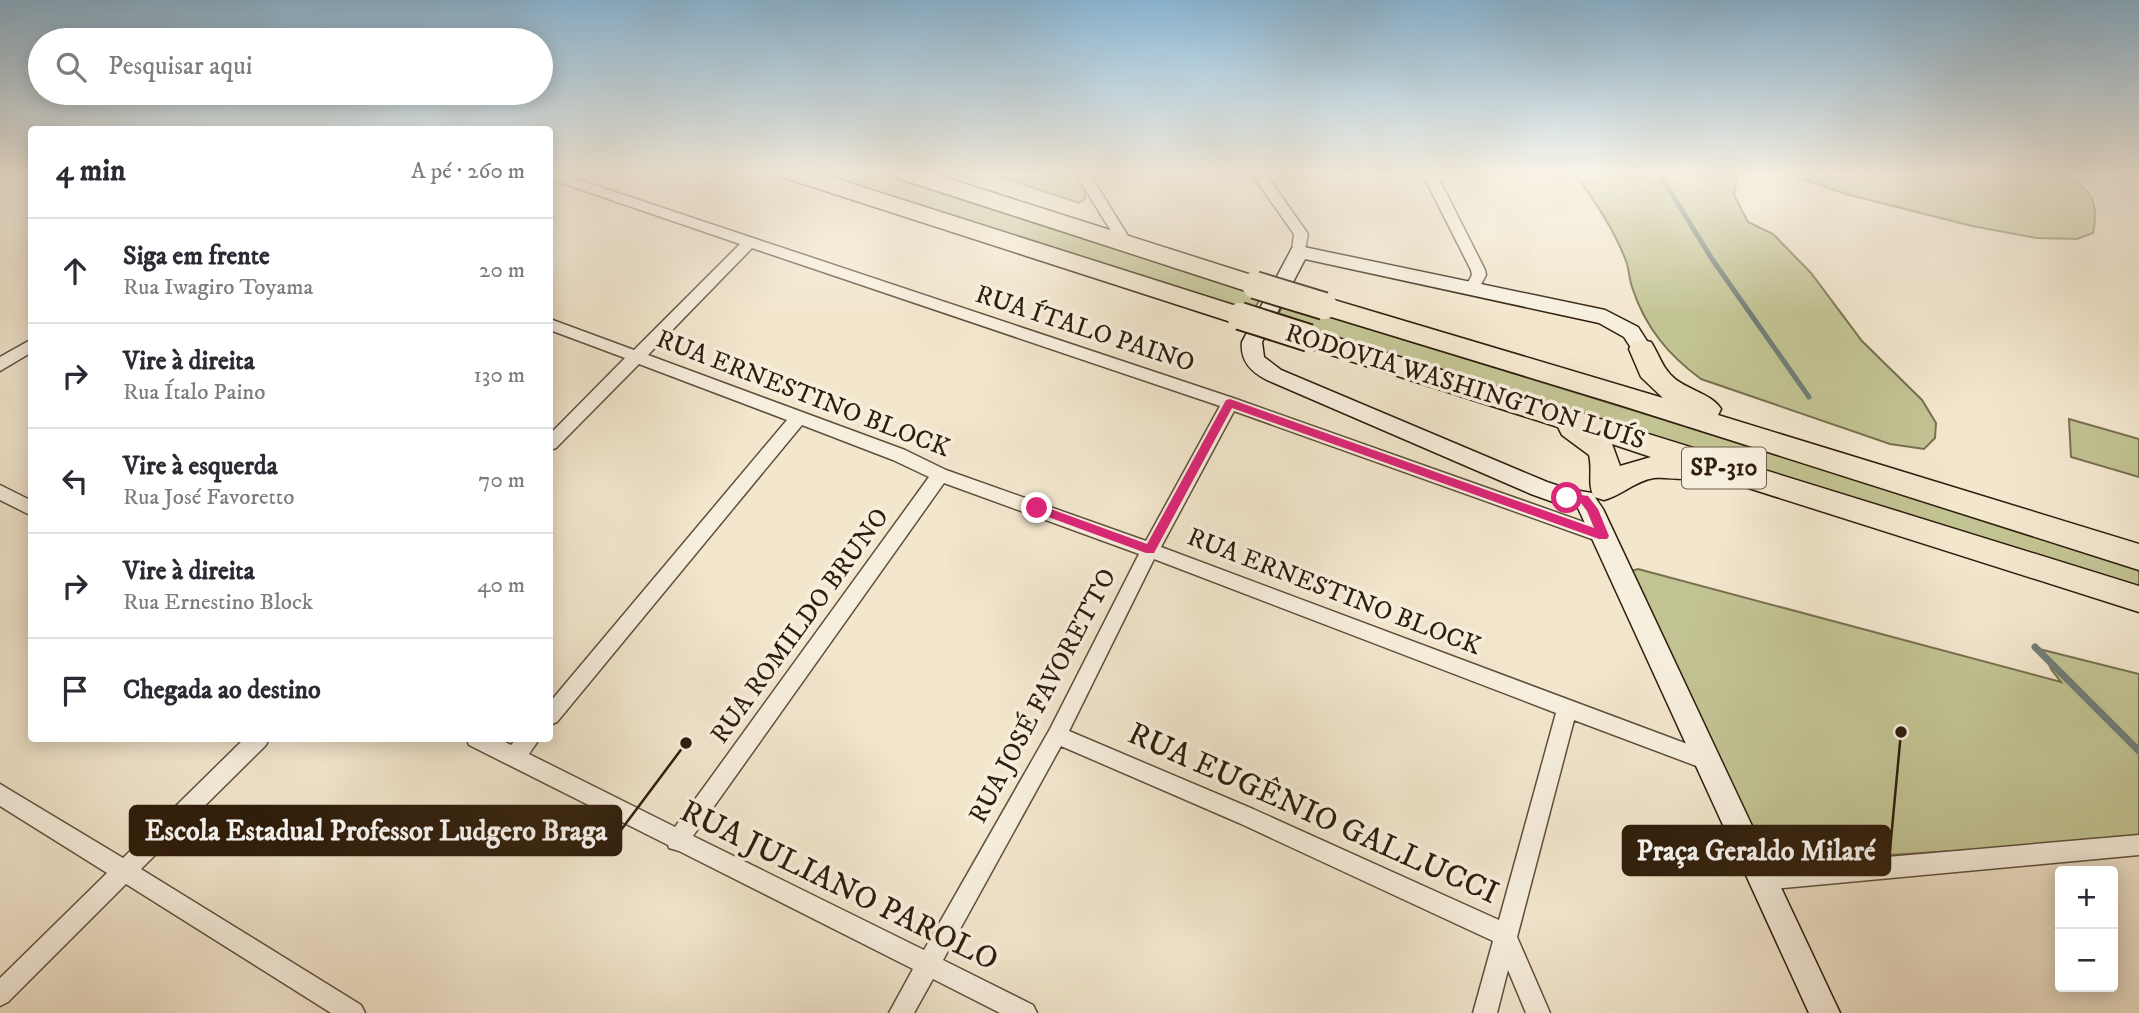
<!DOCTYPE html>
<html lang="pt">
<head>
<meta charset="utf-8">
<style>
	:root { --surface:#fff; --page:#f7f7f7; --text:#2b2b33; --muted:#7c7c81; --line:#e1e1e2 }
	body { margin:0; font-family:"IM FELL DW Pica",serif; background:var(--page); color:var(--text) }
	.controls { position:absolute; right:21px; bottom:21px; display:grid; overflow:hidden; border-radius:7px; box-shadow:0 4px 18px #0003 }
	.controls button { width:63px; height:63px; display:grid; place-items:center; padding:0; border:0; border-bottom:2px solid var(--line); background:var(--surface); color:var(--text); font:35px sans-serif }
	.stop { position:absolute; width:21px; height:21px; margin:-16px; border:5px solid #db2777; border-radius:50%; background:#fff }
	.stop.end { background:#db2777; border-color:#fff; box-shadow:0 2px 7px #0008 }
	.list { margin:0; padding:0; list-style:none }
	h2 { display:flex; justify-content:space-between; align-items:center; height:91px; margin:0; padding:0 28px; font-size:30px }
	h2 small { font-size:23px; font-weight:400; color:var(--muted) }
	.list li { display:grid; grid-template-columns:46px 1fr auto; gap:21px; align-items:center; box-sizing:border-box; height:105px; padding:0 28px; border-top:2px solid var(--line) }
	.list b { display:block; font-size:26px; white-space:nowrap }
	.list p { margin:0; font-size:23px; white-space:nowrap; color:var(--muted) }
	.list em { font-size:23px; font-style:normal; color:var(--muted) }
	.icon { flex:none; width:38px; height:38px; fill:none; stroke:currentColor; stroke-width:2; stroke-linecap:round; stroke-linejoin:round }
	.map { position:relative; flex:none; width:2139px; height:1013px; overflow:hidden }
	.search { position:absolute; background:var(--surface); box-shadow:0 4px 18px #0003; left:28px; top:28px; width:525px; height:77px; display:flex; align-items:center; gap:18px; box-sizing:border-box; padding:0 24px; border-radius:38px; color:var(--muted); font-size:26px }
	.panel { position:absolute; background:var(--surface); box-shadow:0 4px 18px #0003; left:28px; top:126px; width:525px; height:616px; border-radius:7px }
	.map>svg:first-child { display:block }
</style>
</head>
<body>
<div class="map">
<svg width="2139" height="1013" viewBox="0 0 2139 1013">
	<rect width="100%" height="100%" fill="#f2e6cd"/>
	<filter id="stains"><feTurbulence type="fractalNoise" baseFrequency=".00286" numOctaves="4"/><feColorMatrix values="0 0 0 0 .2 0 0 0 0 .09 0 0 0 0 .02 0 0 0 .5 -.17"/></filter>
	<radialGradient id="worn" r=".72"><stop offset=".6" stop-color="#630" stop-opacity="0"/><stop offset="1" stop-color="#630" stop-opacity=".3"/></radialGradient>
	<!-- green -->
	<path fill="#c2c393" stroke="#78704f" stroke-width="2" d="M808,173H876L1263,294L1252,313Z
		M989,173H1073L1084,188L1085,199L1079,203Z
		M1574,173H1738L1734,195L1748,222L1773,234L1811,273L1862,341L1922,400L1936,423L1935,438L1924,449L1890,444L1701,379C1668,355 1645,327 1632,287C1629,278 1629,269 1626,261C1614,229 1594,200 1574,173Z
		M1786,173H2052C2086,185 2101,194 2093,233L2077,239L2037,238L1972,226L1846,194Z
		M1285,303L2139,566V590L1274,320Z
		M2069,419L2139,439V477L2071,457Z
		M1638,569L2061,682L2051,669L2043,650L2139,674V839L1783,862L1765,854L1631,571Z"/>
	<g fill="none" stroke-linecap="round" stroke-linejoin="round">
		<!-- stream-far1 -->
		<path stroke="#717e77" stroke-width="5" d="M1659,173L1712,259L1809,397"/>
		<!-- stream -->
		<path stroke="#717e77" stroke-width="7" d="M2035,647L2139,751"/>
		<!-- street casing -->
		<g stroke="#5f4f3c" stroke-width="3">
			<path id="street" d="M550,173H558L1236,399L1609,531L1612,536L1609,541L1603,543L1234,411L1161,547L1714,754L1717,761L1714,768L1707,770L1574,720L1517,937L1550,1013H1526L1508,970L1497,1013H1473L1493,941L1239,823L1061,746L943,960L1033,1005L1037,1013H1000L933,979L914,1013H889L913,969L679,851L669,848L668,845L469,745L466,738H497L511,745L517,738H540L529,754L675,827L929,477L893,460L802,425L557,722L550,725V702L787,420L639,364L556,448L550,450V434L625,358L550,330V319L634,350L740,244L550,179ZM752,248L1220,406L1146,541L946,470L905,450L648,355ZM944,483L1139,554L1050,729L924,950L693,836ZM1154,559L1556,713L1499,920L1253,809L1069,731Z
				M1075,173H1089L1133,244L1131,247H1121Z
				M1251,173H1265L1308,234L1304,255H1294L1292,252L1294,234Z
				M1422,173H1436L1485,270L1486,275L1477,292H1467L1465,288L1472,275L1471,270Z
				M32,339V352L0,371V357Z
				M0,485L32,501V516L0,500Z
				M245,738H269L266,745L141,869L361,1005L365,1013H331L126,884L8,1002L0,1006V978L107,873L0,806V784L123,858Z
				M2139,835V855L1762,890L1754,887L1751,879L1754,871L1762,868Z"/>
		</g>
		<!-- secondary casing -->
		<g stroke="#2e1d0b" stroke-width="3">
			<path id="secondary" d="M1299,246L1605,310L1638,327L1652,349L1649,354L1642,356L1635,354L1624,337L1599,323L1305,259L1262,342L1264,357L1281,370L1547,482L1568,489L1592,493L1603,509L1840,1013H1809L1578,508L1567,507L1531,494L1267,380C1251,372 1240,361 1242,342L1290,252L1292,248Z"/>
		</g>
		<!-- highway casing -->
		<g stroke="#2e1d0b" stroke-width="3">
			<path id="highway" d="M782,173H818L1249,310L1253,316L1249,322L1240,325L1231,322L785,178Z
				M895,173H931L1264,279L1268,285L1264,291L1255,293L1246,291L898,178Z
				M1324,297L1663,398L1641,377L1629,349L1633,342L1642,340L1651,342C1660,356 1662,368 1675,379C1689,390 1713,395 1721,409L1718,415L2139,544V570L1620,405L1315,312L1311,306L1315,300Z
				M1309,329L2139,586V612L1701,473C1691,484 1669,476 1654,478C1635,481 1622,495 1604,500L1594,497C1587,484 1593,470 1589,455L1562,435L1558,427L1300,345L1296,338L1300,331ZM1612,444L1651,457L1620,466Z"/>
		</g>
		<!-- street -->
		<use href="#street" fill="#f7efde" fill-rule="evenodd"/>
		<!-- secondary -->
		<use href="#secondary" fill="#f7efde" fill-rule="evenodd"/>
		<!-- highway -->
		<use href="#highway" fill="#f2e6cd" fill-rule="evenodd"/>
		<!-- highway-bridge casing -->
		<g stroke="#2e1d0b" stroke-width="30" stroke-linecap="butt">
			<path id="highway-bridge" d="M1255,285L1324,306
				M1240,316L1309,338"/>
		</g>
		<!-- highway-bridge -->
		<use href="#highway-bridge" stroke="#f2e6cd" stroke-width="26"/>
	</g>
	<!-- sky -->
	<linearGradient id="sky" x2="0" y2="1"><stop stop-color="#8ab8d8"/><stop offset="0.55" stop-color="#f9f4e8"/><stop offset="1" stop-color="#f9f4e8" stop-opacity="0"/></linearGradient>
	<rect width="2139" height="315" fill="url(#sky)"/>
	<!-- route -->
	<path fill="#db2777" d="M1230,399L1594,528L1587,511L1581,503L1567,502L1561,498L1567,493L1588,496L1598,509L1609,536L1607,539H1599L1232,408L1154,553H1146L1032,511L1031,508L1037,504L1147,544L1226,400Z"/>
	<g text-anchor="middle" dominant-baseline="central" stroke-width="7" stroke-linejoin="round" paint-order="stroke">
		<!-- shield labels -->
		<rect fill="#f7efde" stroke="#6a5c4a" stroke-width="2" x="1682" y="447.5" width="84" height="41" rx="5"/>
		<g font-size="24" font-weight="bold" fill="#2e1d0b">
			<text x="1724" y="468">SP-310</text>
		</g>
		<!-- street labels -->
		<g font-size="26" fill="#2e1d0b" stroke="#f7efde">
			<text transform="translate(1085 329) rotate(18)">RUA ÍTALO PAINO</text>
			<text transform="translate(1465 387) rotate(17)">RODOVIA WASHINGTON LUÍS</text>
			<text transform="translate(803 394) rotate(21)">RUA ERNESTINO BLOCK</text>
			<text transform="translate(1334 592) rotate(21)">RUA ERNESTINO BLOCK</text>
			<text transform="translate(800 626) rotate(-54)">RUA ROMILDO BRUNO</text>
			<text transform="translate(1043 696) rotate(-62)">RUA JOSÉ FAVORETTO</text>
		</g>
		<!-- near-street labels -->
		<g font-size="32" fill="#2e1d0b" stroke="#f7efde">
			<text transform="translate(1313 814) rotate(24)">RUA EUGÊNIO GALLUCCI</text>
			<text transform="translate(839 886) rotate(26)">RUA JULIANO PAROLO</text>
		</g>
	</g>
	<!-- callouts -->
	<path fill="none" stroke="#2e1d0b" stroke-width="2.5" d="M686 743L621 830M1901 732L1890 850"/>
	<g fill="#2e1d0b" stroke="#f7efde" stroke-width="2.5">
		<circle cx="686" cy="743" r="7"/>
		<circle cx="1901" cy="732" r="7"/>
	</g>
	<g fill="#2e1d0b" stroke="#2e1d0b" stroke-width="2.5">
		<rect x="130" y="806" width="491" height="49" rx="7"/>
		<rect x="1623" y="826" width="267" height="49" rx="7"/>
	</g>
	<g font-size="28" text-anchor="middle" font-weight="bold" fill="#fff">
		<text x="376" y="840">Escola Estadual Professor Ludgero Braga</text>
		<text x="1756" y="860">Praça Geraldo Milaré</text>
	</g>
	<rect width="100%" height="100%" filter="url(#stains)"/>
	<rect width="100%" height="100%" fill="url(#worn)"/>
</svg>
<div class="controls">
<button>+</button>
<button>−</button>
</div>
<div class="stop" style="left:1567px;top:498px"></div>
<div class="stop end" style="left:1037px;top:508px"></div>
<div class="search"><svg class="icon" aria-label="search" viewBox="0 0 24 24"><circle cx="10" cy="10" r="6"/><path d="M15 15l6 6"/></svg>Pesquisar aqui</div>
<section class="panel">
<h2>4 min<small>A pé · 260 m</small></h2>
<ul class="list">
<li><svg class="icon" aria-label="ahead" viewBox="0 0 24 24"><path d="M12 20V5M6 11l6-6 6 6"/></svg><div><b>Siga em frente</b><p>Rua Iwagiro Toyama</p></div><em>20 m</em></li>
<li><svg class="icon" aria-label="right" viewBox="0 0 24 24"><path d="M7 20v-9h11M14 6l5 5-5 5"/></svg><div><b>Vire à direita</b><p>Rua Ítalo Paino</p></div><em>130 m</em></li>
<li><svg class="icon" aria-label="left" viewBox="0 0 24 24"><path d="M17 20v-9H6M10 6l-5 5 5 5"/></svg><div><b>Vire à esquerda</b><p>Rua José Favoretto</p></div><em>70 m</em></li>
<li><svg class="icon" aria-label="right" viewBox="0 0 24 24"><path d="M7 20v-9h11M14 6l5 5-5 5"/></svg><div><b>Vire à direita</b><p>Rua Ernestino Block</p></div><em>40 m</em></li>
<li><svg class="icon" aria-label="arrive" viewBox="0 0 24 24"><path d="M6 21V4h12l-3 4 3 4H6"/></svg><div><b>Chegada ao destino</b></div></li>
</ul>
</section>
</div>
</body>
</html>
